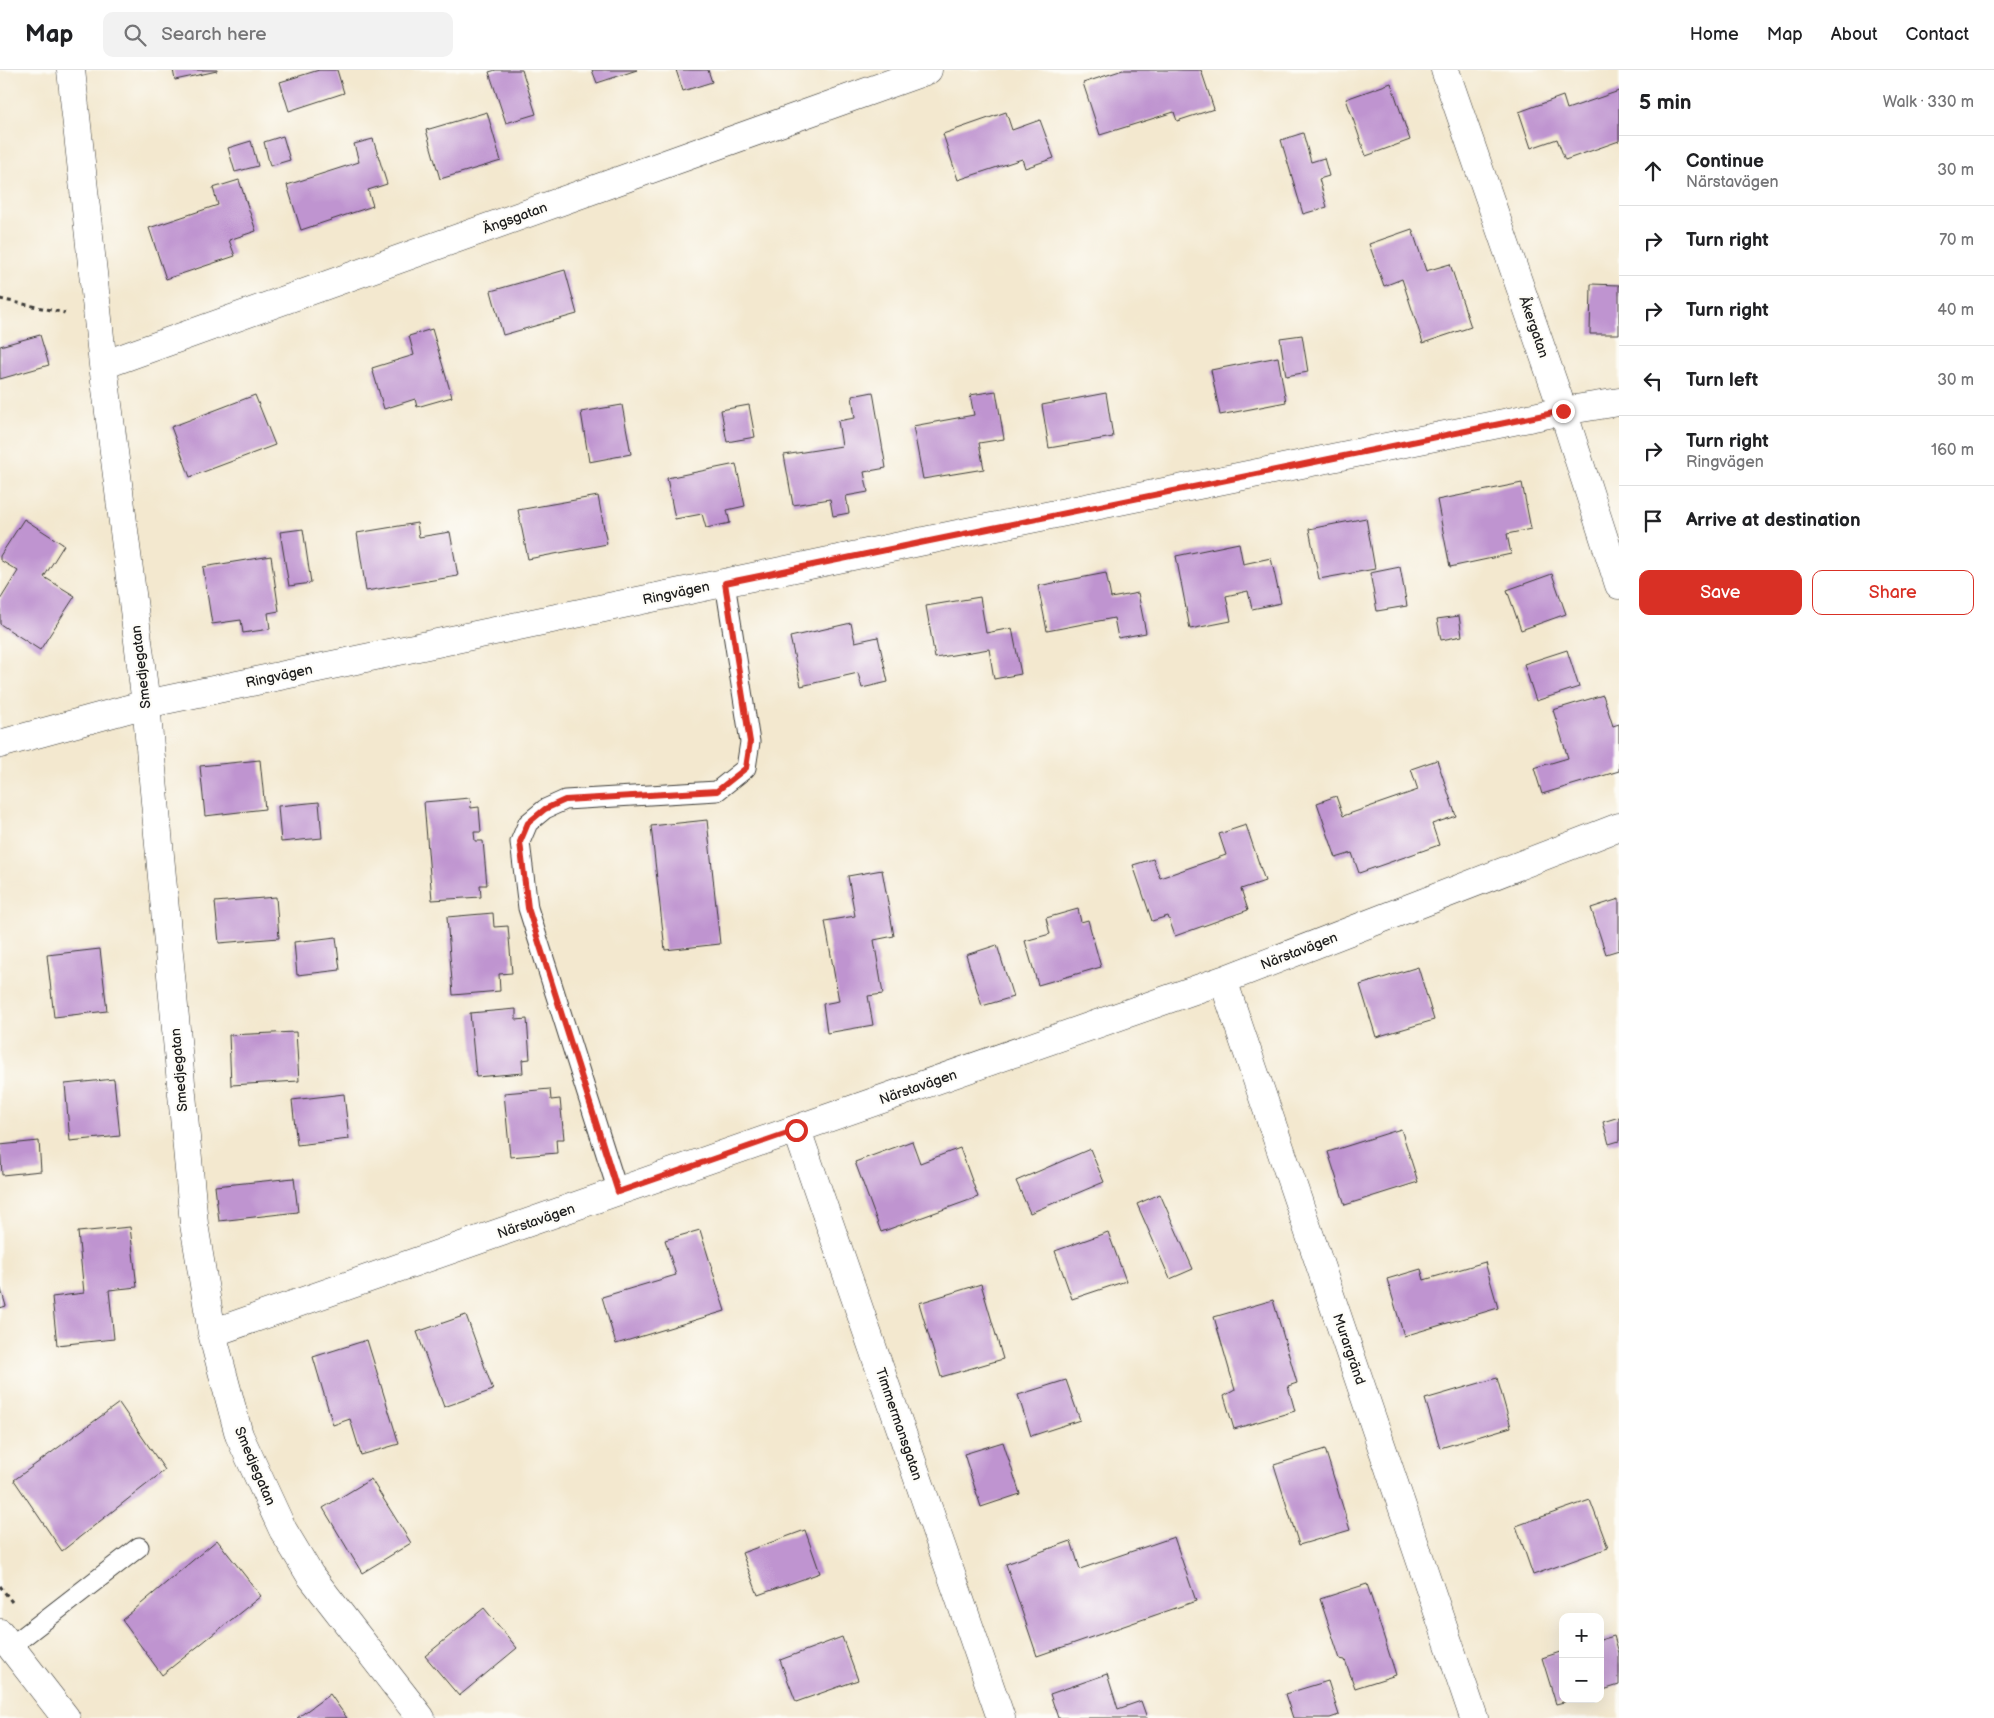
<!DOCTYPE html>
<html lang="en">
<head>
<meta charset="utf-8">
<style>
	:root { --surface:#fff; --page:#f2f2f2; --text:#202124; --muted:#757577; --line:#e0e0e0; --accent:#d93025 }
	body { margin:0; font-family:"Balsamiq Sans",sans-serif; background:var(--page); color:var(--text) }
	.controls { position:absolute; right:15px; bottom:15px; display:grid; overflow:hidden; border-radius:10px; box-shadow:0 5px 20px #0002 }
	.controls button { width:45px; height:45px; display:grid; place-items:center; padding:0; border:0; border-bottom:1px solid var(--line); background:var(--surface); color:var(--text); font:25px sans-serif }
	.stop { position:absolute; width:15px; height:15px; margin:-11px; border:4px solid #d93025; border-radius:50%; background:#fff }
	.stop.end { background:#d93025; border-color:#fff; box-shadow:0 1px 5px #0008 }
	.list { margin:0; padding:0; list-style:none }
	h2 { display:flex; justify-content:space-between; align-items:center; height:65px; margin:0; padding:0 20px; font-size:21px }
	h2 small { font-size:16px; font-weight:400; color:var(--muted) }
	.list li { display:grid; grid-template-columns:32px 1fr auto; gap:15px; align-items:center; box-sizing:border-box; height:70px; padding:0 20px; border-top:1px solid var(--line) }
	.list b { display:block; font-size:19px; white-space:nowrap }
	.list p { margin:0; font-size:16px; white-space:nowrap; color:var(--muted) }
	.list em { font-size:16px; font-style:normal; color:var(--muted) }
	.actions { display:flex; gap:10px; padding:15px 20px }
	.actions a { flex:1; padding:11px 0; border:1px solid var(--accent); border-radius:10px; text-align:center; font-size:18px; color:var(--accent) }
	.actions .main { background:var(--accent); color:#fff }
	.icon { flex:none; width:28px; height:28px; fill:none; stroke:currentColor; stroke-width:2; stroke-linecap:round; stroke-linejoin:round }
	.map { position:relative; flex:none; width:1619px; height:1648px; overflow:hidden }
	header { display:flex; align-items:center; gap:30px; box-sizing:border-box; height:70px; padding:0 25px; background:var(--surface); border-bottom:1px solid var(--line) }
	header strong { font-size:24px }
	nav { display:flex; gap:28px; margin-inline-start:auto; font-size:18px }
	.search { width:350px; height:45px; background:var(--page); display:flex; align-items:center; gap:12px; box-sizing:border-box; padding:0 18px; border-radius:10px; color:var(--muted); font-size:19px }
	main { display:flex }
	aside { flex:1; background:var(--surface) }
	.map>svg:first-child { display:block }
</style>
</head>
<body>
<header>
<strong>Map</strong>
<div class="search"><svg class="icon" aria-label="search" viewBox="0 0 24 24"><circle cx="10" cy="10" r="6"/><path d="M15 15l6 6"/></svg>Search here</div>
<nav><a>Home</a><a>Map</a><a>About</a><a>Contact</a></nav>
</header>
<main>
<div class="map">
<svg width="1619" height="1648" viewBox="0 0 1619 1648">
	<rect width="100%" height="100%" fill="#fdfcf7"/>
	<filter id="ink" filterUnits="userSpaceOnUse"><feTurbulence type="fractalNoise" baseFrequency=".02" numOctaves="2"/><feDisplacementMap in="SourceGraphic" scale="10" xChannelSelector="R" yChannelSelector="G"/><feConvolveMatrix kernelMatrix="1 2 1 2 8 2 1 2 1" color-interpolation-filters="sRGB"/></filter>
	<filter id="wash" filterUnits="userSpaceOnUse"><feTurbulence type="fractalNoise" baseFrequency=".0096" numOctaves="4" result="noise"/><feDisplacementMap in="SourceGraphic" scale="20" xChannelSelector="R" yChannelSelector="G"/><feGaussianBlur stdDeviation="1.12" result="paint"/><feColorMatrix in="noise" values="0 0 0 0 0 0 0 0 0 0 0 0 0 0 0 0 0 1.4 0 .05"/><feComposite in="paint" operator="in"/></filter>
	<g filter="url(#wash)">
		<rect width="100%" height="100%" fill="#f3e8cf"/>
		<g id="blocks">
			<!-- building -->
			<path fill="#bf94d0" d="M173,0H217V1L175,10Z
				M319,0H337L344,23L289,41L280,12Z
				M496,0H522L536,44L506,53L489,2Z
				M592,0H637L597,13Z
				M676,0H708L712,12L683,21Z
				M1123,0H1201L1214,39L1177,51L1174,42L1100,65L1083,13Z
				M1391,13L1410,70L1366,86L1346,29Z
				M1619,21V71L1565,90L1557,69L1531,78L1519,42L1563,26L1567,39Z
				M487,42L501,91L440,109L426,60Z
				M1006,42L1012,60L1040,50L1054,88L1025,98L1022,89L958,110L943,64Z
				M1303,63L1311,92L1324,88L1329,106L1319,109L1327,137L1303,144L1281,70Z
				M283,66L290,90L270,96L264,72Z
				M373,69L387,114L368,120L373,136L301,160L287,115L359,92L354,74Z
				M251,71L258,96L235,102L228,78Z
				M239,110L256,161L229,170L235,186L166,209L149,158L218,135L213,118Z
				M1412,159L1426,201L1450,194L1471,257L1423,273L1402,209L1384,216L1369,174Z
				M565,200L577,244L503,265L491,221Z
				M1591,214L1619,215V264H1590Z
				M432,259L452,327L417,337L415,329L384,339L372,298L414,285L409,266Z
				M40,265L49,295L0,309V276Z
				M1302,265L1308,302L1286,306L1280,268Z
				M1278,287L1286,332L1220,345L1211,300Z
				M996,321L1004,369L979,373L984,399L923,409L913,356L974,345L970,325Z
				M873,322L886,398L864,402L868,422L846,426L849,443L833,446L830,429L793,435L784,385L842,376L838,351L855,348L852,326Z
				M1106,323L1113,367L1049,378L1042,335Z
				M255,325L275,375L190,407L171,357Z
				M622,335L631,384L589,392L581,342Z
				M749,335L755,367L727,372L721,340Z
				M736,394L745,436L727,440L730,453L706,458L702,444L675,449L667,408Z
				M1522,413L1531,459L1507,464L1511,484L1450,497L1437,430Z
				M598,426L607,474L528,489L518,440Z
				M1366,448L1375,499L1319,509L1309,459Z
				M24,449L64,475L44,507L75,526L40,580L0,554V530L18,501L0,490V486Z
				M417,453L419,467L450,462L458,506L366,521L357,463Z
				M303,459L311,513L289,516L280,462Z
				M1239,473L1243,494L1271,488L1281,533L1252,539L1248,521L1226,526L1231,551L1190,559L1176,486Z
				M271,486L279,541L268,543L270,559L243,563L241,550L212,554L203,497Z
				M1400,497L1407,536L1377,541L1370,503Z
				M1106,503L1111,528L1138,523L1146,563L1118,568L1114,548L1047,561L1038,516Z
				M1552,504L1566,544L1521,560L1507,520Z
				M980,527L986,563L1012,558L1021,604L994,609L989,579L935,588L926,536Z
				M1459,546L1462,566L1441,570L1437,549Z
				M851,553L855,572L878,567L888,612L862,618L858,603L801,616L790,567Z
				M1567,580L1579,617L1536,631L1524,594Z
				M1603,625L1613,656L1619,654V701L1542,724L1534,698L1568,688L1553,640Z
				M260,690L265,739L205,746L200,696Z
				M1437,690L1456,746L1432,754L1439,775L1359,803L1352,783L1336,788L1317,733L1336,726L1343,746L1418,720L1411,699Z
				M470,728L471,738L479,737L481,762H474L475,771H483L487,815H480L481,827L432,830L424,732Z
				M319,732L322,768L281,772L278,736Z
				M707,750L720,874L665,880L651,756Z
				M1246,755L1265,811L1241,819L1248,840L1175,866L1168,846L1152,851L1133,795L1153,789L1160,808L1226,785L1219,764Z
				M882,800L894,866L874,870L883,924L868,926L873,955L827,963L823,934L839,931L825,851L855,846L848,806Z
				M276,827L279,868L219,873L215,832Z
				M1619,829V880L1606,884L1591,838Z
				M1078,839L1081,852L1088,850L1101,897L1038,915L1025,871L1050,864L1046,848Z
				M493,843L494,857L508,856L512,903L499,904L500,921L453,925L447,847Z
				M336,867L340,900L297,905L294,872Z
				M997,875L1013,927L982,936L966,885Z
				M100,879L107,941L54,947L47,885Z
				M1418,897L1434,950L1376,967L1360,915Z
				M516,939V950L527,949L530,989L522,990L523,1003L476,1007L470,943Z
				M296,962L299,1011L231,1015L229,965Z
				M114,1009L120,1066L70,1071L65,1014Z
				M550,1019L551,1030L560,1029L564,1069H556L557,1083L510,1087L504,1023Z
				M344,1024L349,1069L297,1075L292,1030Z
				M1619,1047V1071L1609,1074L1603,1052Z
				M1401,1059L1418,1112L1345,1135L1328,1082Z
				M39,1071L41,1101L2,1105L0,1075Z
				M912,1071L920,1093L960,1078L978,1127L881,1162L855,1092Z
				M1090,1079L1104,1112L1030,1143L1016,1111Z
				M294,1108L298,1142L219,1151L215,1116Z
				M1160,1124L1193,1199L1170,1209L1137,1134Z
				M130,1157L137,1217L109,1220L114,1269L57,1275L52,1227L84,1223L78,1162Z
				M700,1160L725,1241L616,1274L602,1227L676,1205L665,1170Z
				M1108,1162L1126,1211L1072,1229L1055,1181Z
				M1485,1192L1498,1238L1404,1266L1387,1209L1421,1199L1424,1210Z
				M981,1214L1003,1289L941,1307L919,1233Z
				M0,1216L6,1236L0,1238Z
				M1273,1230L1297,1313L1288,1316L1295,1341L1234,1359L1224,1326L1235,1320L1214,1247Z
				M466,1245L493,1320L444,1337L417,1262Z
				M367,1270L399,1374L361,1385L350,1349L333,1355L313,1287Z
				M1497,1308L1511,1357L1440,1378L1425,1329Z
				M1066,1310L1080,1350L1031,1366L1018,1325Z
				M119,1333L165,1400L62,1481L14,1410Z
				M1003,1372L1020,1424L981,1437L964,1384Z
				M1325,1379L1350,1460L1299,1475L1274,1395Z
				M371,1409L411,1473L362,1503L323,1438Z
				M1590,1430L1608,1478L1533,1505L1516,1456Z
				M805,1460L820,1503L758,1525L742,1483Z
				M1174,1467L1196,1531L1037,1586L1006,1494L1071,1471L1080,1499Z
				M217,1470L261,1526L162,1605L122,1550Z
				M1367,1514L1396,1605L1355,1618L1345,1590L1340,1589L1320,1529Z
				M484,1538L517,1578L459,1626L425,1586Z
				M1614,1566L1619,1583V1615L1600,1621V1570Z
				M842,1567L858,1610L796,1632L780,1590Z
				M1563,1581V1629L1572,1630L1556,1634L1542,1588Z
				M1107,1604L1118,1639L1141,1631L1147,1648H1058L1050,1624Z
				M1328,1611L1339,1645L1330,1648H1293L1285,1624Z
				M330,1624L347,1648H297Z"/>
		</g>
	</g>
	<g filter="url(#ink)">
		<use href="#blocks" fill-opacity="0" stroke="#3c3b37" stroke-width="1"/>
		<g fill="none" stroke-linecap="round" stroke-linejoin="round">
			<!-- lane casing -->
			<g stroke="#3c3b37" stroke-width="21">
				<path id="lane" d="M618,1122L528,838L520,772L528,753L545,739L565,730L717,721L746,698L750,672L725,513
					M10,1577L139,1477"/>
			</g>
			<!-- street casing -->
			<g stroke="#3c3b37" stroke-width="29">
				<path id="street" d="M71,0L103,295L146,634L194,1154L212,1263L239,1365L283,1460L310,1505L421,1648
					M1445,0L1563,341L1619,515
					M103,295L928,0
					M0,674L146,634L967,462L1563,341L1619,332
					M1223,910L1474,1648
					M797,1060L1001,1648
					M212,1263L1223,910L1619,757"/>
			</g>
			<!-- secondary casing -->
			<g stroke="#3c3b37" stroke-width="29">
				<path id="secondary" d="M0,1563L66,1648"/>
			</g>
			<!-- path -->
			<path stroke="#3c3b37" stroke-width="3" stroke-dasharray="4 4" stroke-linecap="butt" d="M0,229L65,243
				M0,1516L12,1532"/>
			<!-- lane -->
			<use href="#lane" stroke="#fff" stroke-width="19"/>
			<!-- street -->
			<use href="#street" stroke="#fff" stroke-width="28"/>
			<!-- secondary -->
			<use href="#secondary" stroke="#fff" stroke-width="28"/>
		</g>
	</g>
	<g fill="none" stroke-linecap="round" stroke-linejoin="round" filter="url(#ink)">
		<!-- route -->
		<path stroke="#d93025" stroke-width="6" d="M796,1060L618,1122L528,838L520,772L528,753L545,739L565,730L717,721L746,698L750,672L725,513L1563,341"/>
	</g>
	<g text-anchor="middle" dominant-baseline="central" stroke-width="4.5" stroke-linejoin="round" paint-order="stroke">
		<!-- street labels -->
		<g font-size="14" fill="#1c1c1c" stroke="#fdfcf7">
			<text transform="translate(515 148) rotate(-20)">Ängsgatan</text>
			<text transform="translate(1534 257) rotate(71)">Åkergatan</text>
			<text transform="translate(676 523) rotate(-12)">Ringvägen</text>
			<text transform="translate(141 597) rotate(-97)">Smedjegatan</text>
			<text transform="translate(279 606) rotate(-12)">Ringvägen</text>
			<text transform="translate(1299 881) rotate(-21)">Närstavägen</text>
			<text transform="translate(179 1000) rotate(-95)">Smedjegatan</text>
			<text transform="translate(918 1017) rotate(-19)">Närstavägen</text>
			<text transform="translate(536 1151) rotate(-19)">Närstavägen</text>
			<text transform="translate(1349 1279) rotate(71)">Murargränd</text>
			<text transform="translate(899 1354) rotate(71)">Timmermansgatan</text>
			<text transform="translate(255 1396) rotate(67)">Smedjegatan</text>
		</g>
	</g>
</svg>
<div class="controls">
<button>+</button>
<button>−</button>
</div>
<div class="stop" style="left:796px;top:1060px"></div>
<div class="stop end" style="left:1563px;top:341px"></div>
</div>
<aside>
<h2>5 min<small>Walk · 330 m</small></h2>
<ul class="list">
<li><svg class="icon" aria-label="ahead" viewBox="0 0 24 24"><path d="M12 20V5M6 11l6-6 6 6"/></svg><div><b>Continue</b><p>Närstavägen</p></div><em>30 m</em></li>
<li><svg class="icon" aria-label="right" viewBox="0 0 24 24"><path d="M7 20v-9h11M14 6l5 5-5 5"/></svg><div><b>Turn right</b></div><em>70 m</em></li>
<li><svg class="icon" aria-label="right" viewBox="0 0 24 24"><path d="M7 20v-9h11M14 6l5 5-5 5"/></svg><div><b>Turn right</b></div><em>40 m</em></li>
<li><svg class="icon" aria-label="left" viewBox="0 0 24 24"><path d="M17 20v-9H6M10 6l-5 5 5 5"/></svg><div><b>Turn left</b></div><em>30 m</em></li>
<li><svg class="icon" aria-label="right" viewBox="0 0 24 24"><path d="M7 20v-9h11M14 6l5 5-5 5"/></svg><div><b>Turn right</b><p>Ringvägen</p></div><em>160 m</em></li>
<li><svg class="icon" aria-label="arrive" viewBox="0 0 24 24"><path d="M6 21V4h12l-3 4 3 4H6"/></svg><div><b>Arrive at destination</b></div></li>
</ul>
<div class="actions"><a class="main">Save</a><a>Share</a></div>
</aside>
</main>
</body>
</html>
